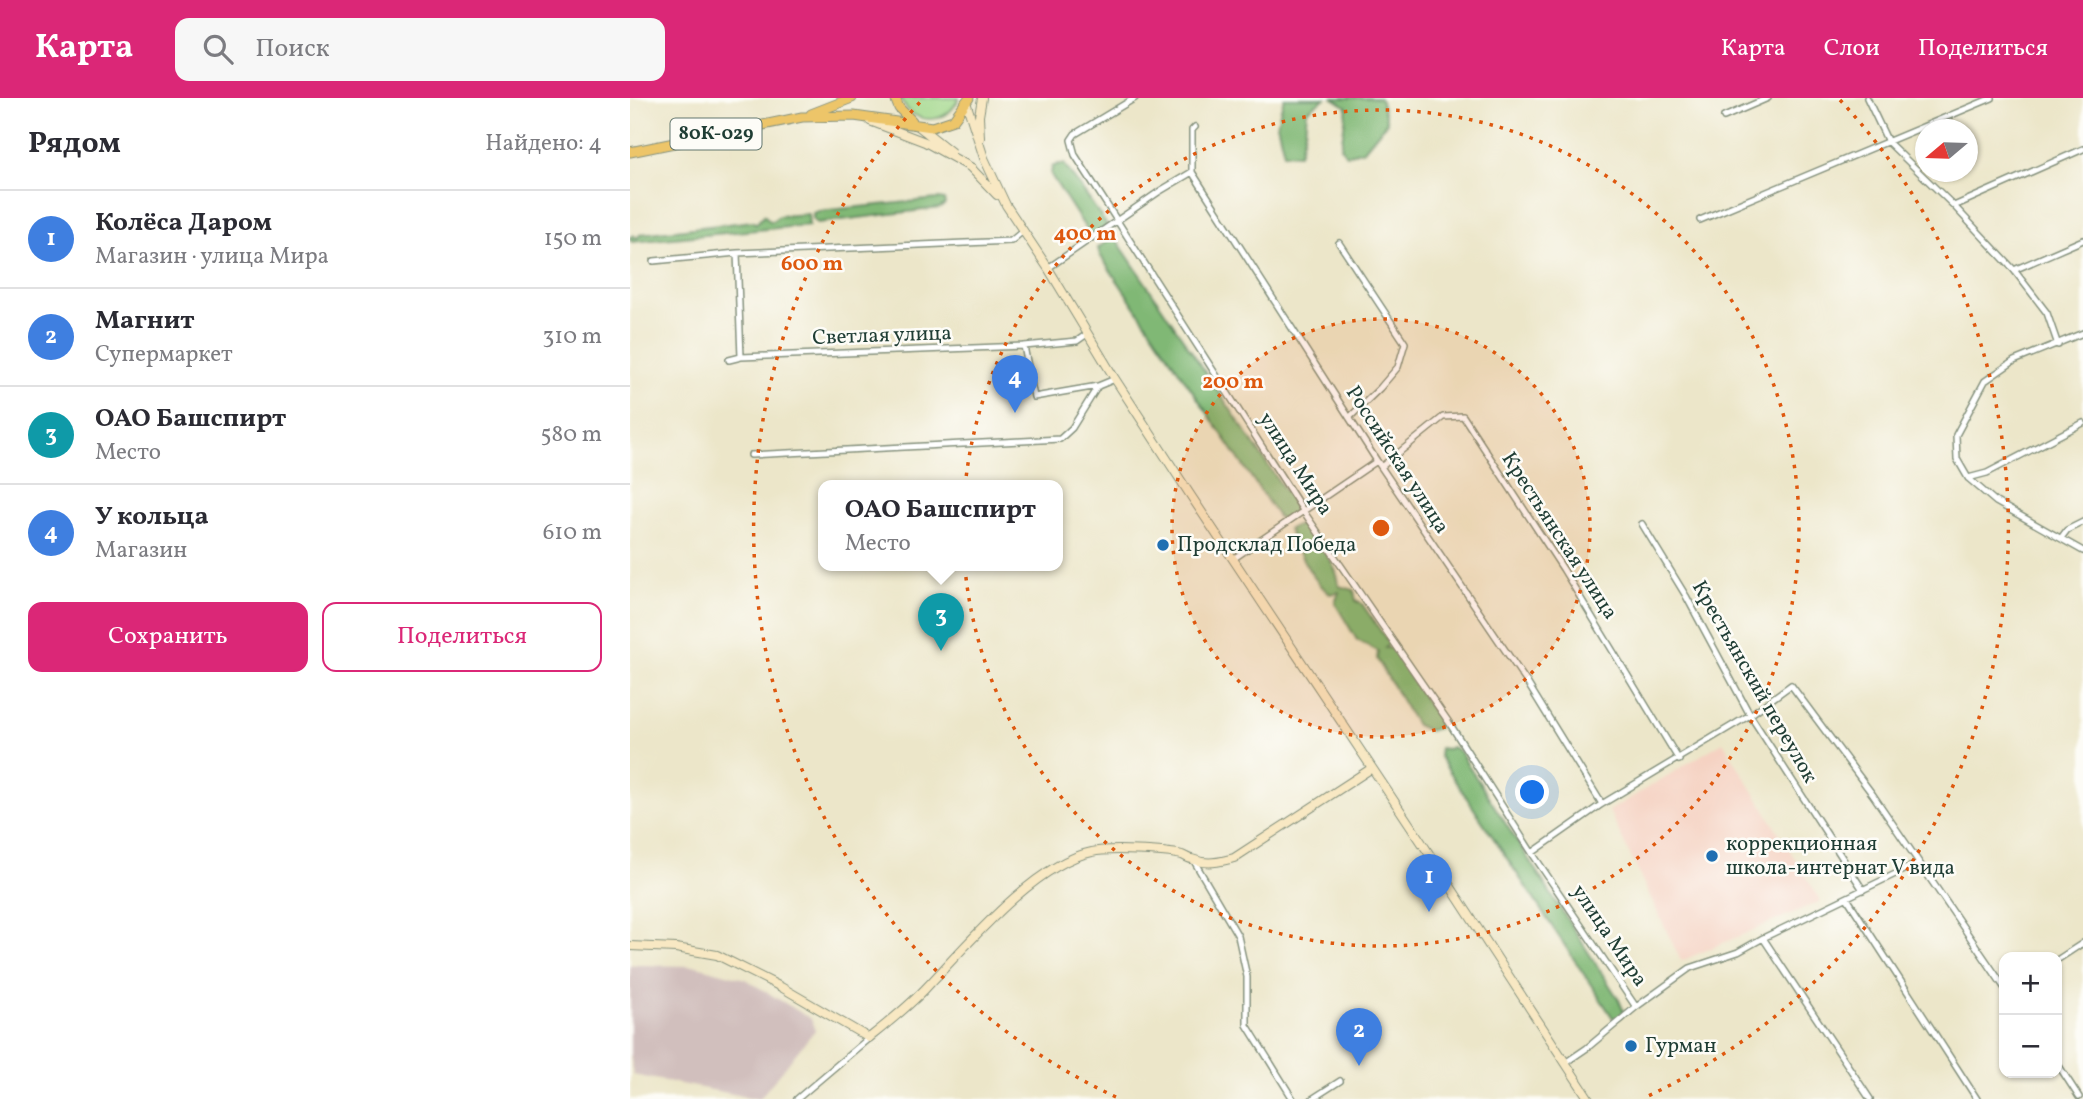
<!DOCTYPE html>
<html lang="ru">
<head>
<meta charset="utf-8">
<style>
	:root { --surface:#fff; --page:#f7f7f7; --text:#2b2b33; --muted:#7c7c81; --line:#e1e1e2; --accent:#db2777 }
	body { margin:0; font-family:Vollkorn,serif; background:var(--page); color:var(--text) }
	.controls { position:absolute; right:21px; bottom:21px; display:grid; overflow:hidden; border-radius:14px; box-shadow:0 2px 5px #0004 }
	.controls button { width:63px; height:63px; display:grid; place-items:center; padding:0; border:0; border-bottom:2px solid var(--line); background:var(--surface); color:var(--text); font:35px sans-serif }
	.compass { position:absolute; left:1285px; top:21px; width:63px; height:63px; border-radius:50%; background:var(--surface); box-shadow:0 2px 5px #0004; rotate:251deg }
	.you { position:absolute; left:903px; top:695px; width:24px; height:24px; margin:-18px; border:5px solid #fff; border-radius:50%; background:#1a73e8; box-shadow:0 0 0 10px #1a73e833 }
	.badge { display:grid; place-items:center; width:46px; height:46px; border-radius:50%; background:var(--accent); color:#fff; font-size:23px; font-weight:700 }
	.pin { position:absolute; translate:-50% -58px; filter:drop-shadow(0 2px 4px #0008) }
	.pin::after { content:''; position:absolute; top:37px; width:24px; height:21px; background:inherit; clip-path:polygon(0 0,100% 0,50% 100%) }
	.popup { position:absolute; left:188px; top:382px; width:245px; height:91px; box-sizing:border-box; display:grid; place-content:center; border-radius:14px; background:var(--surface); filter:drop-shadow(0 2px 5px #0005); font-size:23px; white-space:nowrap; color:var(--muted) }
	.popup b { font-size:26px; color:var(--text) }
	.popup::after { content:''; position:absolute; left:50%; top:100%; margin-left:-14px; border:14px solid transparent; border-top-color:var(--surface) }
	.list { margin:0; padding:0; list-style:none }
	h2 { display:flex; justify-content:space-between; align-items:center; height:91px; margin:0; padding:0 28px; font-size:30px }
	h2 small { font-size:23px; font-weight:400; color:var(--muted) }
	.list li { display:grid; grid-template-columns:46px 1fr auto; gap:21px; align-items:center; box-sizing:border-box; height:98px; padding:0 28px; border-top:2px solid var(--line) }
	.list b { display:block; font-size:26px; white-space:nowrap }
	.list p { margin:0; font-size:23px; white-space:nowrap; color:var(--muted) }
	.list em { font-size:23px; font-style:normal; color:var(--muted) }
	.actions { display:flex; gap:14px; padding:21px 28px }
	.actions a { flex:1; padding:16px 0; border:2px solid var(--accent); border-radius:14px; text-align:center; font-size:24px; color:var(--accent) }
	.actions .main { background:var(--accent); color:#fff }
	.icon { flex:none; width:38px; height:38px; fill:none; stroke:currentColor; stroke-width:2; stroke-linecap:round; stroke-linejoin:round }
	.map { position:relative; flex:none; width:1453px; height:1001px; overflow:hidden }
	header { display:flex; align-items:center; gap:42px; box-sizing:border-box; height:98px; padding:0 35px; background:var(--accent); color:#fff }
	header strong { font-size:33px }
	nav { display:flex; gap:38px; margin-inline-start:auto; font-size:24px }
	.search { width:490px; height:63px; background:var(--page); display:flex; align-items:center; gap:18px; box-sizing:border-box; padding:0 24px; border-radius:14px; color:var(--muted); font-size:26px }
	main { display:flex }
	aside { flex:1; background:var(--surface) }
	.map>svg:first-child { display:block }
</style>
</head>
<body>
<header>
<strong>Карта</strong>
<div class="search"><svg class="icon" aria-label="search" viewBox="0 0 24 24"><circle cx="10" cy="10" r="6"/><path d="M15 15l6 6"/></svg>Поиск</div>
<nav><a>Карта</a><a>Слои</a><a>Поделиться</a></nav>
</header>
<main>
<aside>
<h2>Рядом<small>Найдено: 4</small></h2>
<ul class="list">
<li><span class="badge" style="background:#3f7fe0">1</span><div><b>Колёса Даром</b><p>Магазин · улица Мира</p></div><em>150 m</em></li>
<li><span class="badge" style="background:#3f7fe0">2</span><div><b>Магнит</b><p>Супермаркет</p></div><em>310 m</em></li>
<li><span class="badge" style="background:#0f9aa8">3</span><div><b>ОАО Башспирт</b><p>Место</p></div><em>580 m</em></li>
<li><span class="badge" style="background:#3f7fe0">4</span><div><b>У кольца</b><p>Магазин</p></div><em>610 m</em></li>
</ul>
<div class="actions"><a class="main">Сохранить</a><a>Поделиться</a></div>
</aside>
<div class="map">
<svg width="1453" height="1001" viewBox="0 0 1453 1001">
	<rect width="100%" height="100%" fill="#fdfcf7"/>
	<filter id="ink" filterUnits="userSpaceOnUse"><feTurbulence type="fractalNoise" baseFrequency=".0143" numOctaves="2"/><feDisplacementMap in="SourceGraphic" scale="14" xChannelSelector="R" yChannelSelector="G"/><feConvolveMatrix kernelMatrix="1 2 1 2 8 2 1 2 1" color-interpolation-filters="sRGB"/></filter>
	<filter id="wash" filterUnits="userSpaceOnUse"><feTurbulence type="fractalNoise" baseFrequency=".00686" numOctaves="4" result="noise"/><feDisplacementMap in="SourceGraphic" scale="28" xChannelSelector="R" yChannelSelector="G"/><feGaussianBlur stdDeviation="1.57" result="paint"/><feColorMatrix in="noise" values="0 0 0 0 0 0 0 0 0 0 0 0 0 0 0 0 0 1.4 0 .05"/><feComposite in="paint" operator="in"/></filter>
	<g filter="url(#wash)">
		<rect width="100%" height="100%" fill="#ece6c9"/>
		<!-- built -->
		<path fill="#f5d2c2" d="M1093,644L1191,803L1051,863L979,713Z"/>
		<!-- industrial -->
		<path fill="#d1bfbd" d="M0,867L67,868L115,881L181,921L185,932L129,1001L3,977L0,953Z"/>
		<!-- green -->
		<path fill="#a0d789" stroke="#608a5e" stroke-width="2" d="M270,0H329C317,28 282,28 270,0Z"/>
		<!-- forest -->
		<path fill="#80b875" stroke="#507a54" stroke-width="2" d="M654,0H695L677,13L675,34L669,56L654,55L647,26Z
			M703,0H750L757,24L734,52L716,57L711,49L717,9Z
			M429,66H434L477,127L465,140L460,137L421,77L422,69Z
			M308,101L314,102L315,106L310,110L187,125L183,121V115L189,113Z
			M178,116L179,127L2,144L0,140L3,137L7,140L11,136L123,123L126,126L134,117L141,124L149,118Z
			M486,141L660,400L664,409L662,417L654,421L649,420L470,157L468,150L479,142Z
			M672,426C687,443 708,465 709,488L724,492L726,503L732,506L759,545L755,550H762L808,622V630L799,633L786,627L747,561L748,553L727,542L705,505L709,494L700,496C679,479 670,455 658,431Z
			M822,649L829,653L989,902L994,914L989,920H983L809,658L810,650L818,651Z"/>
	</g>
	<g filter="url(#ink)">
		<g fill="none" stroke-linecap="round" stroke-linejoin="round">
			<!-- street casing -->
			<g stroke="#86927e" stroke-width="8">
				<path id="street" d="M505,0L445,36L441,42L445,57L674,414L818,623L902,755L1006,909
					M1237,0L1258,44L1324,108L1384,172L1417,215L1428,247
					M1094,19L1138,0
					M565,29L562,32V74L747,363L898,586L972,706
					M1324,108L1453,51
					M1070,122L1362,0
					M709,145L775,245L768,269L750,290L720,319
					M107,155L111,259
					M24,163L107,155L381,143L393,133
					M418,170L530,93L562,74
					M1384,172L1453,142
					M1453,235L1384,263L1355,283L1326,337L1327,361L1338,380L1366,404L1453,453
					M457,236L447,243L394,248L404,299L468,288
					M99,262L111,259L394,248
					M121,357L430,341L442,330L468,288L485,281
					M751,369L813,319L833,318L933,471L1049,662
					M1338,380L1357,375L1453,325
					M1012,426L1056,498L1120,617L1233,792
					M1431,440L1437,432L1453,424
					M603,461L747,363
					M902,755L972,706L1120,617L1161,587L1243,697L1374,889
					M564,763L608,838L617,879V927L663,1001
					M1217,800L1347,1001
					M1133,840L1240,1001
					M1427,862L1453,845
					M935,965L957,950L1006,909L1060,870L1108,854L1133,840L1288,765
					M1427,965L1449,999
					M167,1001L239,940
					M682,1001L710,983"/>
			</g>
			<!-- secondary casing -->
			<g stroke="#86927e" stroke-width="10">
				<path id="secondary" d="M336,4L354,60L376,107L418,170L485,281L559,395L794,748L959,1001
					M240,23L295,44L342,70
					M287,27L321,54
					M350,40L349,18L352,0
					M340,69L367,97
					M0,848L46,850L87,857L151,889L239,940C259,924 278,909 295,891C335,849 405,765 462,754C478,750 536,753 552,757C555,758 559,761 562,761C576,767 590,764 604,760L742,670"/>
			</g>
			<!-- primary casing -->
			<g stroke="#86927e" stroke-width="11">
				<path id="primary" d="M265,0L269,10L282,23
					M181,16L222,0
					M0,54L172,19L224,18L302,29L323,22L339,0"/>
			</g>
			<!-- street -->
			<use href="#street" stroke="#fff" stroke-width="5"/>
			<!-- secondary -->
			<use href="#secondary" stroke="#f8e8c3" stroke-width="8"/>
			<!-- primary -->
			<use href="#primary" stroke="#edc569" stroke-width="9"/>
		</g>
	</g>
	<!-- distance rings -->
	<circle cx="751" cy="430" r="209" fill="#de580e" fill-opacity=".12"/>
	<g fill="none" stroke="#de580e" stroke-width="3.5" stroke-dasharray="3.5 7">
		<circle cx="751" cy="430" r="209"/>
		<circle cx="751" cy="430" r="418"/>
		<path d="M486 999A628 628 0 0 1 292 2M1210 2A628 628 0 0 1 1016 999"/>
	</g>
	<!-- markers -->
	<g fill="#1f6fb2" stroke="#fdfcf7" stroke-width="2.5">
		<circle cx="533" cy="447" r="7"/>
		<circle cx="1082" cy="758" r="7"/>
		<circle cx="1001" cy="948" r="7"/>
	</g>
	<g text-anchor="middle" dominant-baseline="central" stroke-width="5" stroke-linejoin="round" paint-order="stroke">
		<!-- shield labels -->
		<rect fill="#fdfcf7" stroke="#62766e" stroke-width="2" x="40.5" y="20.5" width="91" height="31" rx="5"/>
		<g font-size="19" font-weight="bold" fill="#1f3d34">
			<text x="86" y="36">80К-029</text>
		</g>
		<!-- street labels -->
		<g font-size="21" fill="#1f3d34" stroke="#fdfcf7">
			<text transform="translate(252 238) rotate(-2)">Светлая улица</text>
			<text transform="translate(767 362) rotate(57)">Российская улица</text>
			<text transform="translate(665 366) rotate(57)">улица Мира</text>
			<text transform="translate(929 438) rotate(57)">Крестьянская улица</text>
			<text transform="translate(1124 584) rotate(60)">Крестьянский переулок</text>
			<text transform="translate(979 838) rotate(56)">улица Мира</text>
		</g>
		<!-- poi labels -->
		<g font-size="21" fill="#1f3d34" stroke="#fdfcf7" text-anchor="start">
			<text x="547" y="447">Продсклад Победа</text>
			<text x="1096" y="746">коррекционная<tspan x="1096" dy="24">школа-интернат V вида</tspan></text>
			<text x="1015" y="948">Гурман</text>
		</g>
	</g>
	<circle cx="751" cy="430" r="10" fill="#de580e" stroke="#fdfcf7" stroke-width="3.5"/>
	<g font-size="21" text-anchor="middle" font-weight="bold" fill="#de580e" stroke="#fdfcf7" stroke-width="5" stroke-linejoin="round" paint-order="stroke">
		<text x="455" y="142">400 m</text>
		<text x="182" y="172">600 m</text>
		<text x="603" y="290">200 m</text>
	</g>
</svg>
<div class="controls">
<button>+</button>
<button>−</button>
</div>
<svg class="compass" viewBox="-18 -18 36 36"><path d="M0-13l5 13h-10z" fill="#e53935"/><path d="M0 13l5-13h-10z" fill="#7c7c81"/></svg>
<div class="you"></div>
<div class="pin badge" style="left:799px;top:814px;background:#3f7fe0">1</div>
<div class="pin badge" style="left:729px;top:968px;background:#3f7fe0">2</div>
<div class="pin badge" style="left:311px;top:553px;background:#0f9aa8">3</div>
<div class="popup"><b>ОАО Башспирт</b>Место</div>
<div class="pin badge" style="left:385px;top:315px;background:#3f7fe0">4</div>
</div>
</main>
</body>
</html>
